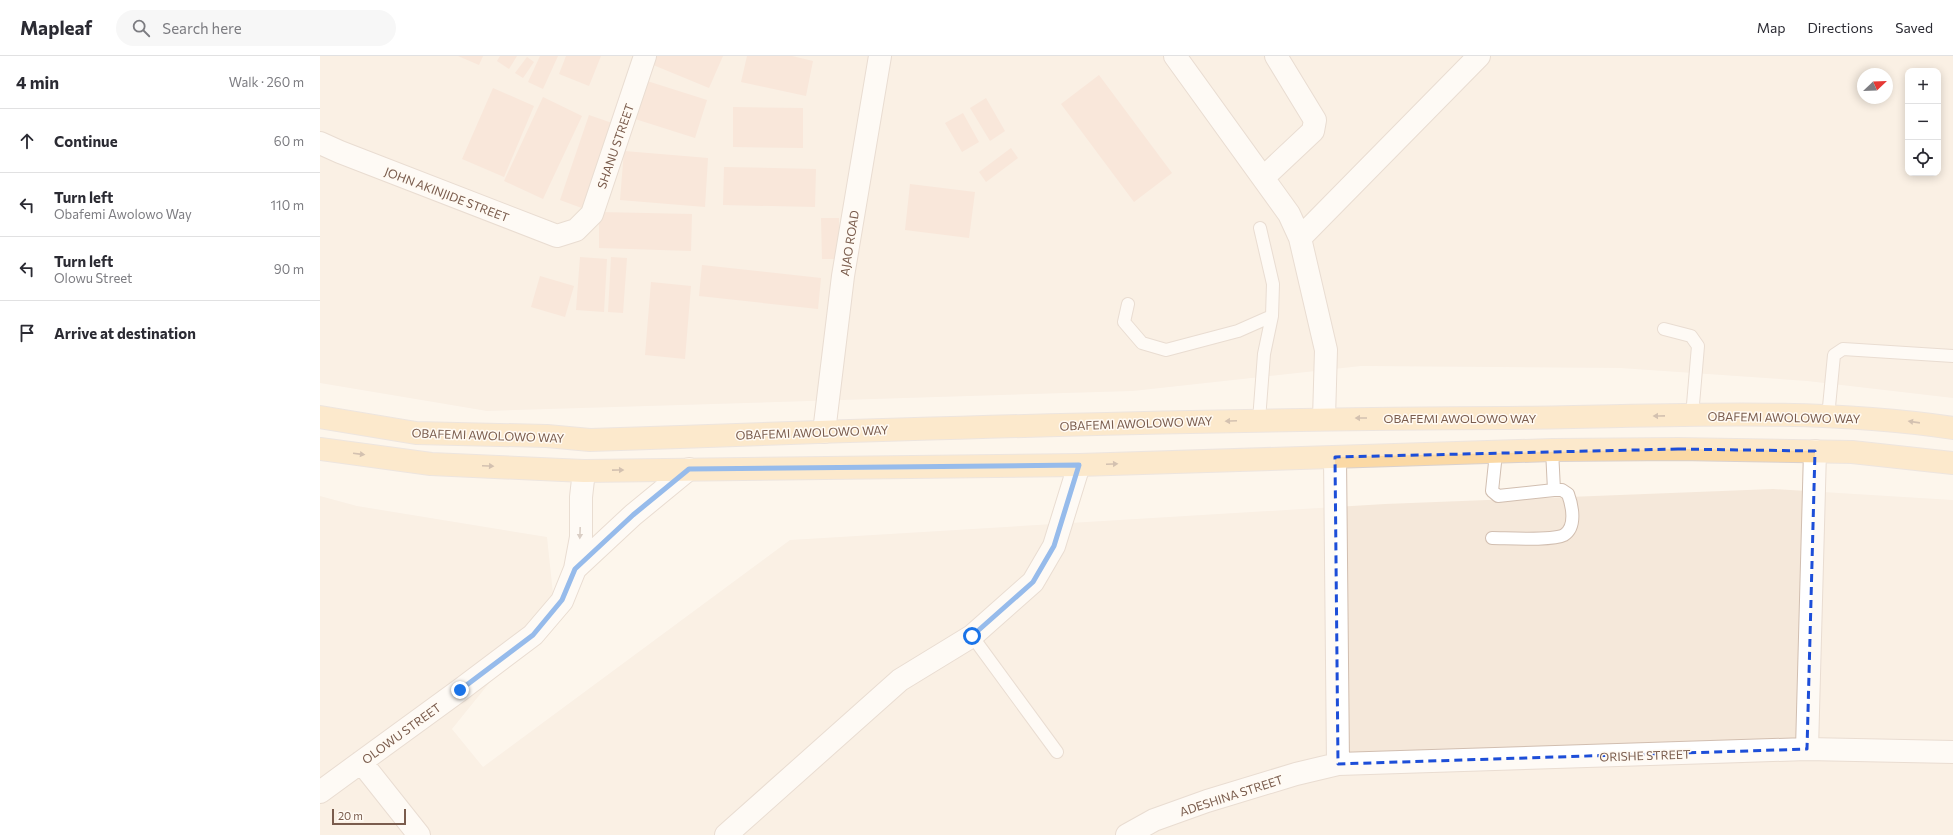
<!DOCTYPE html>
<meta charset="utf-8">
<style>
:root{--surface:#fff;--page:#f7f7f7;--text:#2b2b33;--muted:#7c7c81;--line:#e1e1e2}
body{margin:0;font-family:Commissioner,sans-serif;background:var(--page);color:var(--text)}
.controls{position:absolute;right:12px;top:12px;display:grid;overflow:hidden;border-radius:8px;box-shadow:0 2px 10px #0003}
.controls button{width:36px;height:36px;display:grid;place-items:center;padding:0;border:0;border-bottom:1px solid var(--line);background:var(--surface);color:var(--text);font:20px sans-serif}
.compass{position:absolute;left:1537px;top:12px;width:36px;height:36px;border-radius:50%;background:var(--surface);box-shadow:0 2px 10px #0003;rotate:67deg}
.scale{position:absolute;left:12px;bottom:10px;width:74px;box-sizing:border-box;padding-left:4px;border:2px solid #7a5c4d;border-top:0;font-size:11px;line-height:14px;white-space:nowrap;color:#7a5c4d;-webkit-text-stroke:3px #fffaf3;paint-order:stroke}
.stop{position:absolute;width:12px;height:12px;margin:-9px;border:3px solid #1a73e8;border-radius:50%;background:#fff}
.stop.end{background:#1a73e8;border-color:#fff;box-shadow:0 1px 4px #0008}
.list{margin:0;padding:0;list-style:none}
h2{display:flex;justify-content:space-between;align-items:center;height:52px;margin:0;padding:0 16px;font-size:17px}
h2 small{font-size:13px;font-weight:400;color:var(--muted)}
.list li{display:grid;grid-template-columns:26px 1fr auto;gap:12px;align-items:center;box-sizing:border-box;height:64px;padding:0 16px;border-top:1px solid var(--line)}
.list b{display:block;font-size:15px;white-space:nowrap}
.list p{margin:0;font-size:13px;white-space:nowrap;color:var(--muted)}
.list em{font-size:13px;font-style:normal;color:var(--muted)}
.icon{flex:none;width:22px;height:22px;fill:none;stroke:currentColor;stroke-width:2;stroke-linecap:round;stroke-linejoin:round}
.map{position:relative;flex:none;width:1633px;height:779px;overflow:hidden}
header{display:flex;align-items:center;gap:24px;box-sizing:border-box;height:56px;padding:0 20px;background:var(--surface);border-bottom:1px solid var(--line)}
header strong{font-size:19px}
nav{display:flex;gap:22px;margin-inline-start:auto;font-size:14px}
.search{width:280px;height:36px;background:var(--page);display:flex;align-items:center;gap:10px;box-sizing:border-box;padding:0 14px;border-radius:22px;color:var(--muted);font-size:15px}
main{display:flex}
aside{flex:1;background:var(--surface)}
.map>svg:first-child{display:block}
.residential{fill:#f5e8da;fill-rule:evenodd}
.building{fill:#f3d5c3}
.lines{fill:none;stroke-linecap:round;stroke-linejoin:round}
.service-casing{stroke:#d1beb0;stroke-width:14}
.minor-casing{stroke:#d1beb0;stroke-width:24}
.primary-casing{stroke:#dad1cd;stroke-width:24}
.service{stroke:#fff;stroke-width:12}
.minor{stroke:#fff;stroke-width:22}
.primary{stroke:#fbd9a5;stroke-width:22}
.oneway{fill:#a18267}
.oneway2{fill:#af9d94}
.route{stroke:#1a73e8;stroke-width:5}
.marked{fill:none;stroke:#1d4ed8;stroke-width:3;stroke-dasharray:8 5;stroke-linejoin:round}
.labels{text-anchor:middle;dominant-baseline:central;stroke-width:3;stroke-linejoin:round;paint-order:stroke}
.street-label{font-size:12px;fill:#7a5c4d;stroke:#fffaf3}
</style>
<header>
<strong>Mapleaf</strong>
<div class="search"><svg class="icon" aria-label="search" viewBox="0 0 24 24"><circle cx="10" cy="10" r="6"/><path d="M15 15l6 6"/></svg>Search here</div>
<nav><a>Map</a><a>Directions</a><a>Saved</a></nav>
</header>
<main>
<aside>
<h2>4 min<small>Walk · 260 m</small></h2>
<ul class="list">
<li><svg class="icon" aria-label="ahead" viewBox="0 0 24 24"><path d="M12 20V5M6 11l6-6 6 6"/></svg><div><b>Continue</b></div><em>60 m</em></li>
<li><svg class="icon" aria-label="left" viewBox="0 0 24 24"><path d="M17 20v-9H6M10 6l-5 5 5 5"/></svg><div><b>Turn left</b><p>Obafemi Awolowo Way</p></div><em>110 m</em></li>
<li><svg class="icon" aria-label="left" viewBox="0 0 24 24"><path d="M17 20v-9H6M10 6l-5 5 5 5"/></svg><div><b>Turn left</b><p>Olowu Street</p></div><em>90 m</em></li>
<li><svg class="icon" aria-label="arrive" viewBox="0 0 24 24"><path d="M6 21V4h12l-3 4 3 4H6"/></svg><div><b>Arrive at destination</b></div></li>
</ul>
</aside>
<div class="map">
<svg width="1633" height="779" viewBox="0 0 1633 779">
<rect width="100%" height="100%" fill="#fdf6ec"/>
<path class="residential" d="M0,0H1633V342L1487,325L1300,312L1041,310L813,335L167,355L0,327ZM1588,15H1618V117H1588ZM1543,18H1567V42H1543Z
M1453,433L1633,444V779H0V440L37,450L227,481L234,547L132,673L163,711L470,484L1065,448Z"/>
<path class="building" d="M138,0H163L159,9Z
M180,0H197L189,13L177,5Z
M220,0H238L223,33L208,26Z
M246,0H281L269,30L239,18Z
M328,0H403L389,32L326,6Z
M427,0H472L493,5L486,40L421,26Z
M207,1L214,6L203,22L195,17Z
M779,19L852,117L814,146L741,48Z
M324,24L387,44L375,82L312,62Z
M173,32L214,50L184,121L142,103Z
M223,41L262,60L223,143L184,125Z
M666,42L685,75L670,85L650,52Z
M413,51L483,52V92L413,91Z
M643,57L659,86L642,96L625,67Z
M269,59L295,68L267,154L240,144Z
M691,92L698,102L666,126L659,116Z
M304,95L388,102L385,151L300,144Z
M404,111L496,113L495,151L403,149Z
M590,128L655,136L649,182L585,174Z
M279,156L372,158L371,195L279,192Z
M501,162H519V203H502Z
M260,201L287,203L284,256L256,254Z
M291,201L307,202L303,257L288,256Z
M382,209L501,222L498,253L379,240Z
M220,220L254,230L245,261L211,251Z
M331,226L371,230L365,303L325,299Z"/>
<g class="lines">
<defs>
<path id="service" d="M808,248L804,266L822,287L846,294L918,275L952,260
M1344,273L1371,280L1378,290L1372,360
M1508,361L1514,299L1523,293L1633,300
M939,364L944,298L952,260L953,228L940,172
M1176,397L1172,435L1178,440L1234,434
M1172,482C1187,482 1232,485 1244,479C1257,471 1252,449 1248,438L1242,434H1234L1232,394
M652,580L737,696"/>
<path id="minor" d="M855,0L969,158L980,182L1006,294L1004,362
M0,87L20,96L237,180L256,174L272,158L325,0
M943,122L993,75L995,64L956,0
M980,182L1159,0
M504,376L523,220L560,0
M1015,401L1018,708
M255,513L313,459L369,413
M1487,693L1495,395
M41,706L99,779
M0,736L140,634L213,579L242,545L255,513L261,481V441L264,415
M406,779L580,624L652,580L713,526L734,490L759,409
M807,779L834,764L887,745L976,718L1018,708L1487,693L1633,696"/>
<path id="primary" d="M0,361L96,377L227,380L270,384C576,373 882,363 1188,362C1336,361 1486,350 1633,372
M0,393L111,408L264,415L759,409L1232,394L1358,393L1532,396L1633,407"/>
</defs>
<use href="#service" class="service-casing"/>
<use href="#minor" class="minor-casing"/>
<use href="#primary" class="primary-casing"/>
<use href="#service" class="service"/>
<use href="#minor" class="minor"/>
<use href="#primary" class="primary"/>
</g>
<defs><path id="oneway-solid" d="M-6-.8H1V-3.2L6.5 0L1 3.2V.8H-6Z"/></defs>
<g class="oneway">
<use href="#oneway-solid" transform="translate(1339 360) rotate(179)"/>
<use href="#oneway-solid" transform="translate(1041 362) rotate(180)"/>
<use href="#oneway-solid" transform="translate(911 365) rotate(178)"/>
<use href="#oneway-solid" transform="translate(1594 366) rotate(-172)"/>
<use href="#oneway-solid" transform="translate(39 398) rotate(7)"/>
<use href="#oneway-solid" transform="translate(792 408) rotate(-2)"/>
<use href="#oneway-solid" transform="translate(168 410) rotate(3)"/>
<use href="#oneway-solid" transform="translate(298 414) rotate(-1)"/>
</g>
<use class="oneway2" href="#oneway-solid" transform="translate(260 477) rotate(92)"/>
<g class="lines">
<path class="route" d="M140,634L213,579L242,544L255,513L313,459L369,413L759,409L734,490L713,526L652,580"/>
</g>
<path d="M0 0H1633V779H0ZM1358,393L1495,395L1487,693L1018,708L1015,401Z" fill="#fdf6ec" fill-opacity=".55" fill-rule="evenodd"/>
<path class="marked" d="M1358,393L1495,395L1487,693L1018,708L1015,401Z"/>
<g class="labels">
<g class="street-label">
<text transform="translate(295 90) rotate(-71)">SHANU STREET</text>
<text transform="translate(127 138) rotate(21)">JOHN AKINJIDE STREET</text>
<text transform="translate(529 187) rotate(-81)">AJAO ROAD</text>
<text transform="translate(1464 361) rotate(1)">OBAFEMI AWOLOWO WAY</text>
<text x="1140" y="362">OBAFEMI AWOLOWO WAY</text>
<text transform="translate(816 367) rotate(-2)">OBAFEMI AWOLOWO WAY</text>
<text transform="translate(492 376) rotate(-2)">OBAFEMI AWOLOWO WAY</text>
<text transform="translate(168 379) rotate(2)">OBAFEMI AWOLOWO WAY</text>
<text transform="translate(81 677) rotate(-36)">OLOWU STREET</text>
<text transform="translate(1325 699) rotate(-2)">ORISHE STREET</text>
<text transform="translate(911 739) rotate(-18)">ADESHINA STREET</text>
</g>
</g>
</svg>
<div class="controls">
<button>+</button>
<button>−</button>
<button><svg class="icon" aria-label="locate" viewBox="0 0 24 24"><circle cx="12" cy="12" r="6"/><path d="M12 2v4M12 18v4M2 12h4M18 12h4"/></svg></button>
</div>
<svg class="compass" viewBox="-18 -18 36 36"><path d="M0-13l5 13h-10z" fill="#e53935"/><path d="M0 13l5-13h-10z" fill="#7c7c81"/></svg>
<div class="scale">20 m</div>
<div class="stop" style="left:652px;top:580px"></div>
<div class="stop end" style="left:140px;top:634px"></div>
</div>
</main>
